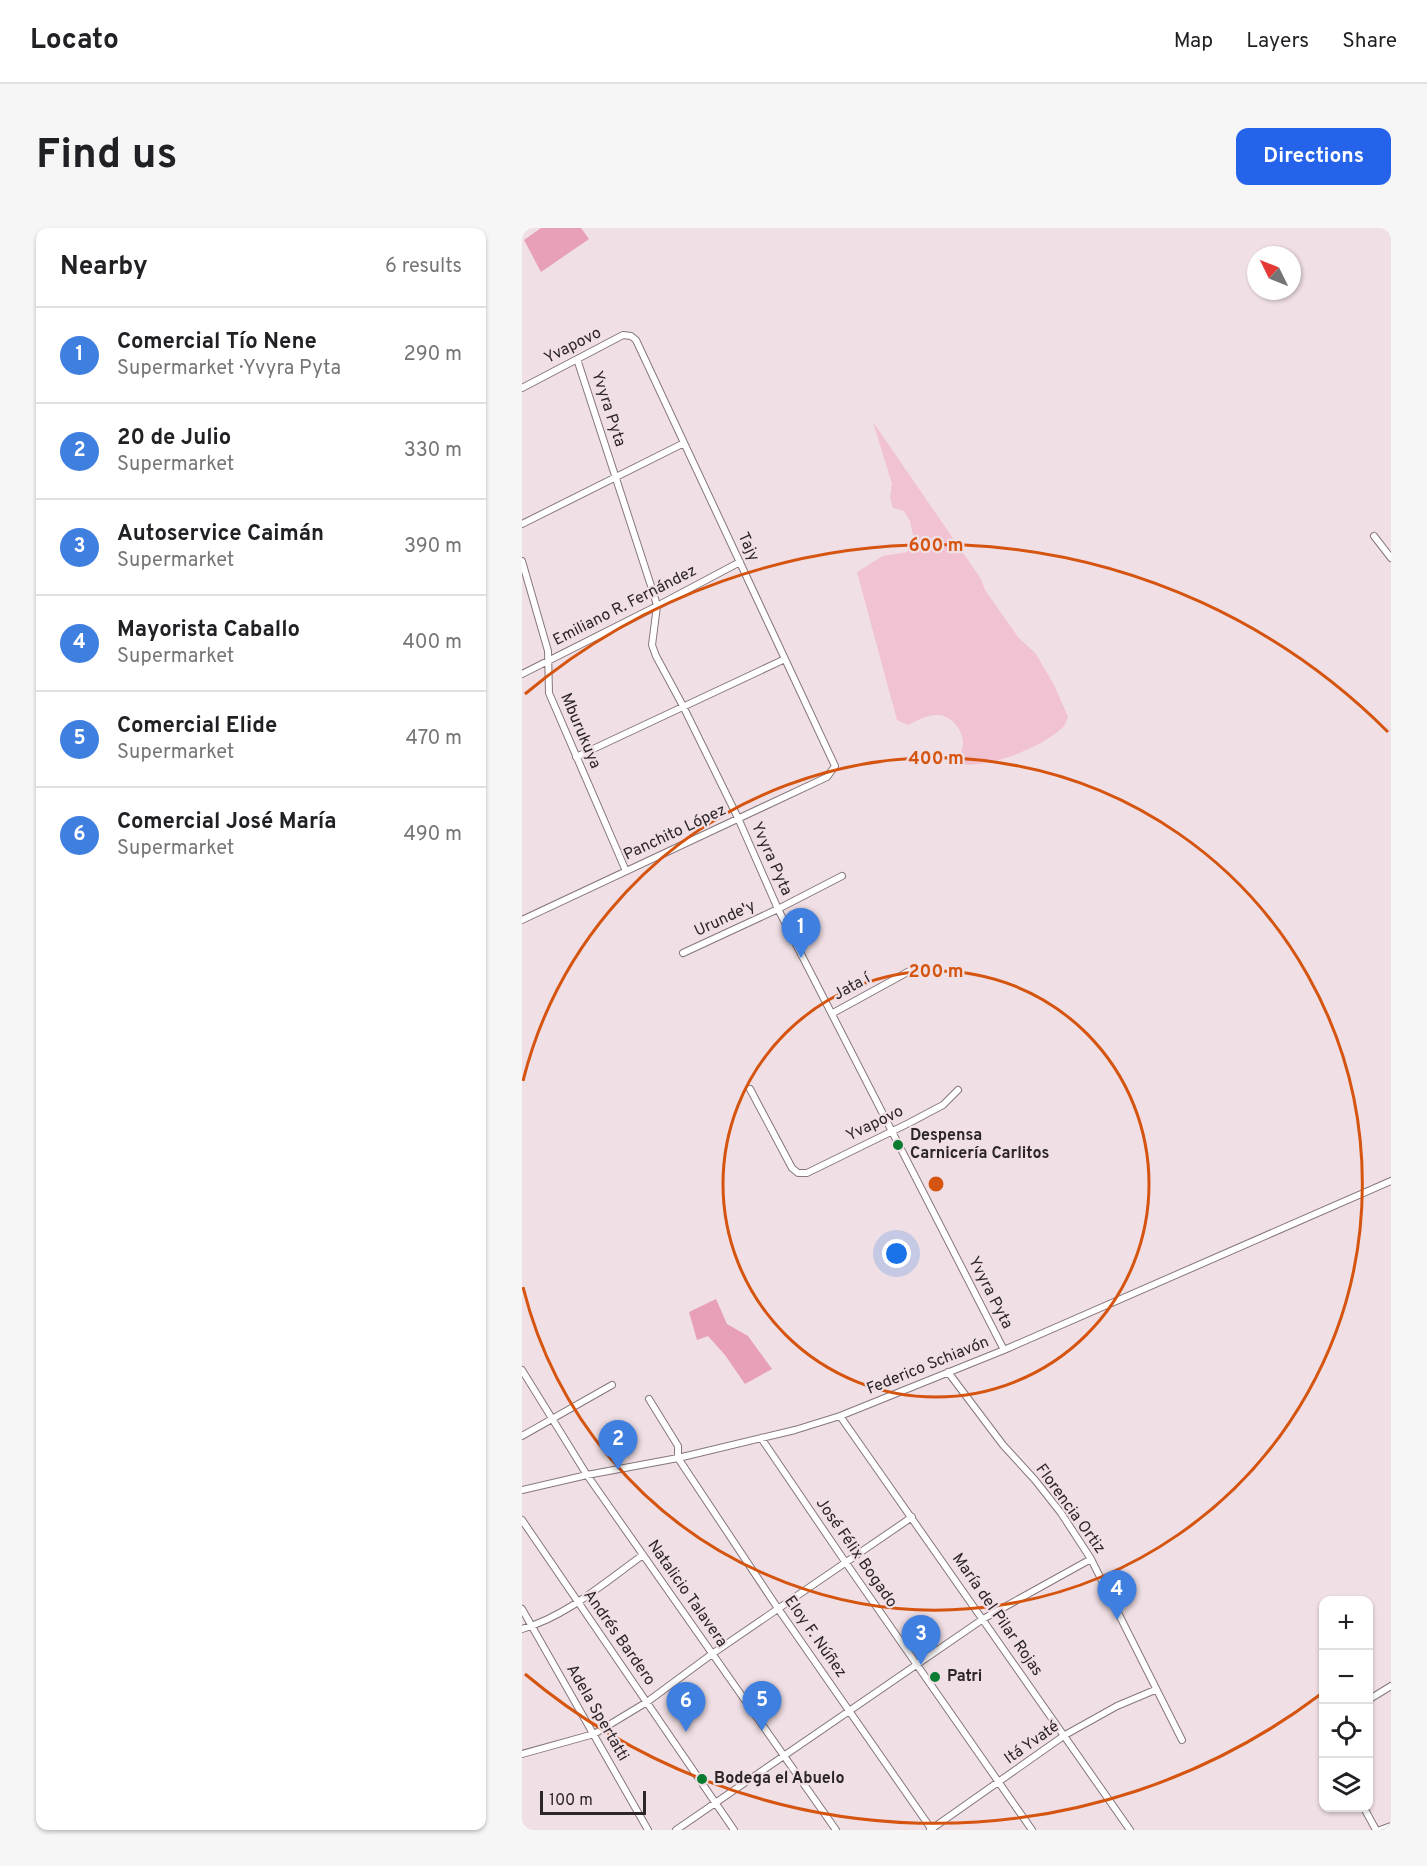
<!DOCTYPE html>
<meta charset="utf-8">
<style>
:root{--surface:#fff;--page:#f6f6f6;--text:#202124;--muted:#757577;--line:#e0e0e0;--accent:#2563eb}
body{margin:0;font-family:Overpass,sans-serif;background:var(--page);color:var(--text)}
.controls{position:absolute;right:18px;bottom:18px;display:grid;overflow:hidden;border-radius:12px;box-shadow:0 2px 4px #0004}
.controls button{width:54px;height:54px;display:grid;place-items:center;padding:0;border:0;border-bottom:2px solid var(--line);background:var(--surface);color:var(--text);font:30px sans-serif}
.compass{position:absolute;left:725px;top:18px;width:54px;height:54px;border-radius:50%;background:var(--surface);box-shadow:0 2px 4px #0004;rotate:313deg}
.scale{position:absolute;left:18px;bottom:15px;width:106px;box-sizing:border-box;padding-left:6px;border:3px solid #2c2628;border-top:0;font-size:16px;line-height:21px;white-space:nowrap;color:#2c2628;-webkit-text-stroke:4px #f0dfe4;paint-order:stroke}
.you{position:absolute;left:375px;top:1026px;width:21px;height:21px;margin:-15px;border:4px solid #fff;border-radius:50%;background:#1a73e8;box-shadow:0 0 0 9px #1a73e833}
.badge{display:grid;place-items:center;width:39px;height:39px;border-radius:50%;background:var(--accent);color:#fff;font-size:20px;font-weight:700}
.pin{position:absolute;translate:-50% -50px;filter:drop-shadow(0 2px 3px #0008)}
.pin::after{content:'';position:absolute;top:32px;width:21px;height:18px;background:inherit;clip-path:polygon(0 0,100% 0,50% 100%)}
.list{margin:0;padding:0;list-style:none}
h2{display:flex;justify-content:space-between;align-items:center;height:78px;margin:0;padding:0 24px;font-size:26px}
h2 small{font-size:20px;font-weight:400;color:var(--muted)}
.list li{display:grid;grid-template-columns:39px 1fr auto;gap:18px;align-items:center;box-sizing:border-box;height:96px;padding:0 24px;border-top:2px solid var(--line)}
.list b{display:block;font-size:22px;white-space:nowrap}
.list p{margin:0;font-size:20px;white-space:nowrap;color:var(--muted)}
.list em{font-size:20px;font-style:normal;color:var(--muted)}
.icon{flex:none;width:33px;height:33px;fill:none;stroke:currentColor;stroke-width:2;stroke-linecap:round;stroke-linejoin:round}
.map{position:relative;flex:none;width:869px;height:1602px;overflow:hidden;border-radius:12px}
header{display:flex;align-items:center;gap:36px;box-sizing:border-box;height:84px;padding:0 30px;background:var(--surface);border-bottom:2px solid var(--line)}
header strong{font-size:28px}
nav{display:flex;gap:33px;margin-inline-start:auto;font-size:21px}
.intro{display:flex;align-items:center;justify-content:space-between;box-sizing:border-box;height:144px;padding:0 36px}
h1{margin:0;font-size:42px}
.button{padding:15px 27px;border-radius:12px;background:var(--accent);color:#fff;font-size:21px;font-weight:700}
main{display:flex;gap:36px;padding:0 36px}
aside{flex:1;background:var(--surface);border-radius:12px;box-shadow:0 2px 4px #0004}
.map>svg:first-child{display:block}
.green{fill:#f1c2d1}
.water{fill:#e7a0b7}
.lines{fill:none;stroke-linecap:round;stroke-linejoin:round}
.minor-casing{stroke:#86777c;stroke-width:8}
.minor{stroke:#fff;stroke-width:6}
.ring{fill:none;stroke:#d5540f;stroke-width:3}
.poi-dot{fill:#0a7c32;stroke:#f0dfe4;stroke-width:2}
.labels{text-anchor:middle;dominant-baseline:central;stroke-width:4.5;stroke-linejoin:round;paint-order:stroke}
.street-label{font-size:16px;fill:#2c2628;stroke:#f0dfe4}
.poi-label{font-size:16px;font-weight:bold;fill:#2c2628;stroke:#f0dfe4;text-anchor:start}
.centre{fill:#d5540f;stroke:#f0dfe4;stroke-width:3}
.ring-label{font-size:18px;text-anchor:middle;font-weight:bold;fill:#d5540f;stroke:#f0dfe4;stroke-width:4.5;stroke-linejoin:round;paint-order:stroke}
</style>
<header>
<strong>Locato</strong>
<nav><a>Map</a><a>Layers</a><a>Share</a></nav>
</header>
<div class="intro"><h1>Find us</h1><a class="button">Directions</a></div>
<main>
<aside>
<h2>Nearby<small>6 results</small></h2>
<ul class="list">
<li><span class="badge" style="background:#3f7fe0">1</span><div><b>Comercial Tío Nene</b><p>Supermarket · Yvyra Pyta</p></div><em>290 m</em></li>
<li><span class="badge" style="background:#3f7fe0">2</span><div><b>20 de Julio</b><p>Supermarket</p></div><em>330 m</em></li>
<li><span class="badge" style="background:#3f7fe0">3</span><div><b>Autoservice Caimán</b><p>Supermarket</p></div><em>390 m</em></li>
<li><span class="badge" style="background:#3f7fe0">4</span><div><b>Mayorista Caballo</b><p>Supermarket</p></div><em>400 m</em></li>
<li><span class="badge" style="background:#3f7fe0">5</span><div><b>Comercial Elide</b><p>Supermarket</p></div><em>470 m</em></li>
<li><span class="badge" style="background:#3f7fe0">6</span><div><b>Comercial José María</b><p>Supermarket</p></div><em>490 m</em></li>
</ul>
</aside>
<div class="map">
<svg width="869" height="1602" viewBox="0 0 869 1602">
<rect width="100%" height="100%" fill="#f0dfe4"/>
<path class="green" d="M351,194L459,351L463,362L496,409L514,426L532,457L546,489C544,493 543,498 539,501C518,520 461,543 433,535C437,529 442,520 441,513C440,501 429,488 417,487C406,486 396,492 386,497L375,492L335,344L361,328L385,324L393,316L388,293L382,283L371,280L368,269L370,256Z"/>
<path class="water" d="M19,0H59L67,11L19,44L2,12Z
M194,1071L205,1096L226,1108L250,1141L223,1156L203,1127L186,1108L175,1112L167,1084Z"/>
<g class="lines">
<defs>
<path id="minor" d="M55,131L132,367L135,378L130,417L134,428L161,478L216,590L256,681L482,1122
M0,160L101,107L109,108L114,112L313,538L305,549L0,692
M0,296L162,215
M852,308L869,330
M0,333L26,423L27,465L104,643
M0,446L135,378L218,334
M54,529L263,431
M161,725L256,681L320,648
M311,785L393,740
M228,861L270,940L276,945H285L387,895L421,877L436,862
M0,1142L65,1247L314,1602
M426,1144L481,1217L513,1252L539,1285L569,1331L660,1512
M127,1171L156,1218V1230L257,1382L410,1602
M318,1188L608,1602
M0,1208L90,1157
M239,1210L324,1335L510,1602
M0,1262L65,1247L156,1230L273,1202L318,1188L482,1122L869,953
M0,1292L212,1602
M0,1381L126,1602
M0,1401C45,1388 83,1354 121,1327
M846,1472L869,1458
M0,1526L72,1506L125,1474L190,1426L390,1289
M842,1580L854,1602
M154,1602L461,1391L569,1331
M408,1602L543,1507L595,1478L633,1462
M858,1602L869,1598"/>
</defs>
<use href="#minor" class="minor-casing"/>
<use href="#minor" class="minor"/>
</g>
<g class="ring">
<circle cx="414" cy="956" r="213"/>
<path d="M1 853A426 426 0 1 1 1 1059"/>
<path d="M799 1466A639 639 0 0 1 3 1446M3 466A639 639 0 0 1 866 504"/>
</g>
<g class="poi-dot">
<circle cx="376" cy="917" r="6"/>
<circle cx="413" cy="1449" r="6"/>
<circle cx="180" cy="1551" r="6"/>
</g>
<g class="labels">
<g class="street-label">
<text transform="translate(51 118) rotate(-27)">Yvapovo</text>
<text transform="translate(86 181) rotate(72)">Yvyra Pyta</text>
<text transform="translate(226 319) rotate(65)">Tajy</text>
<text transform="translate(103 378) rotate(-27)">Emiliano R. Fernández</text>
<text transform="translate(58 503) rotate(67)">Mburukuya</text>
<text transform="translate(153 605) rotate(-25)">Panchito López</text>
<text transform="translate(249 631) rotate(66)">Yvyra Pyta</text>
<text transform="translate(203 691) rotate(-25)">Urunde'y</text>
<text transform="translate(330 759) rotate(-29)">Jata í</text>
<text transform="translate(353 896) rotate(-26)">Yvapovo</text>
<text transform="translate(468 1065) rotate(63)">Yvyra Pyta</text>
<text transform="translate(406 1138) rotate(-22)">Federico Schiavón</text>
<text transform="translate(548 1281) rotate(54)">Florencia Ortiz</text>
<text transform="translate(334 1325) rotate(55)">José Félix Bogado</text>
<text transform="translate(165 1366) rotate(55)">Natalicio Talavera</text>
<text transform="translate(475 1387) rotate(55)">María del Pilar Rojas</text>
<text transform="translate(293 1409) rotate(55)">Eloy F. Núñez</text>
<text transform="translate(97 1410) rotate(55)">Andrés Bardero</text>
<text transform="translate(75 1485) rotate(60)">Adela Spertatti</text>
<text transform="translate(510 1515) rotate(-35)">Itá Yvaté</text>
</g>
<g class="poi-label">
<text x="388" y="908">Despensa<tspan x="388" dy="18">Carnicería Carlitos</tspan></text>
<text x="425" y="1449">Patri</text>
<text x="192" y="1551">Bodega el Abuelo</text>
</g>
</g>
<circle cx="414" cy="956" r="9" class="centre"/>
<g class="ring-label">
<text x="414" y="323">600 m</text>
<text x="414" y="536">400 m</text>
<text x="414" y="749">200 m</text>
</g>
</svg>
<div class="controls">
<button>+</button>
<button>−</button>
<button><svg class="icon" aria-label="locate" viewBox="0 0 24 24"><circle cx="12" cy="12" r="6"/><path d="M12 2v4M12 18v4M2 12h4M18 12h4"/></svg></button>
<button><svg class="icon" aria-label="layers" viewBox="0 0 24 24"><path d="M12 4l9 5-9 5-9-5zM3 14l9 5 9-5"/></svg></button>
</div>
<svg class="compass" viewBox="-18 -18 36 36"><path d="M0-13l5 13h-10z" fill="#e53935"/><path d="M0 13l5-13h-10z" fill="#757577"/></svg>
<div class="scale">100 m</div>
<div class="you"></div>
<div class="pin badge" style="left:279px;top:730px;background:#3f7fe0">1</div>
<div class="pin badge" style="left:96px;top:1242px;background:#3f7fe0">2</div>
<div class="pin badge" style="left:399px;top:1437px;background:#3f7fe0">3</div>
<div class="pin badge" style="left:595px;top:1392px;background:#3f7fe0">4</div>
<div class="pin badge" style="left:240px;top:1503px;background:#3f7fe0">5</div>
<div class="pin badge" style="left:164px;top:1504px;background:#3f7fe0">6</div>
</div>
</main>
